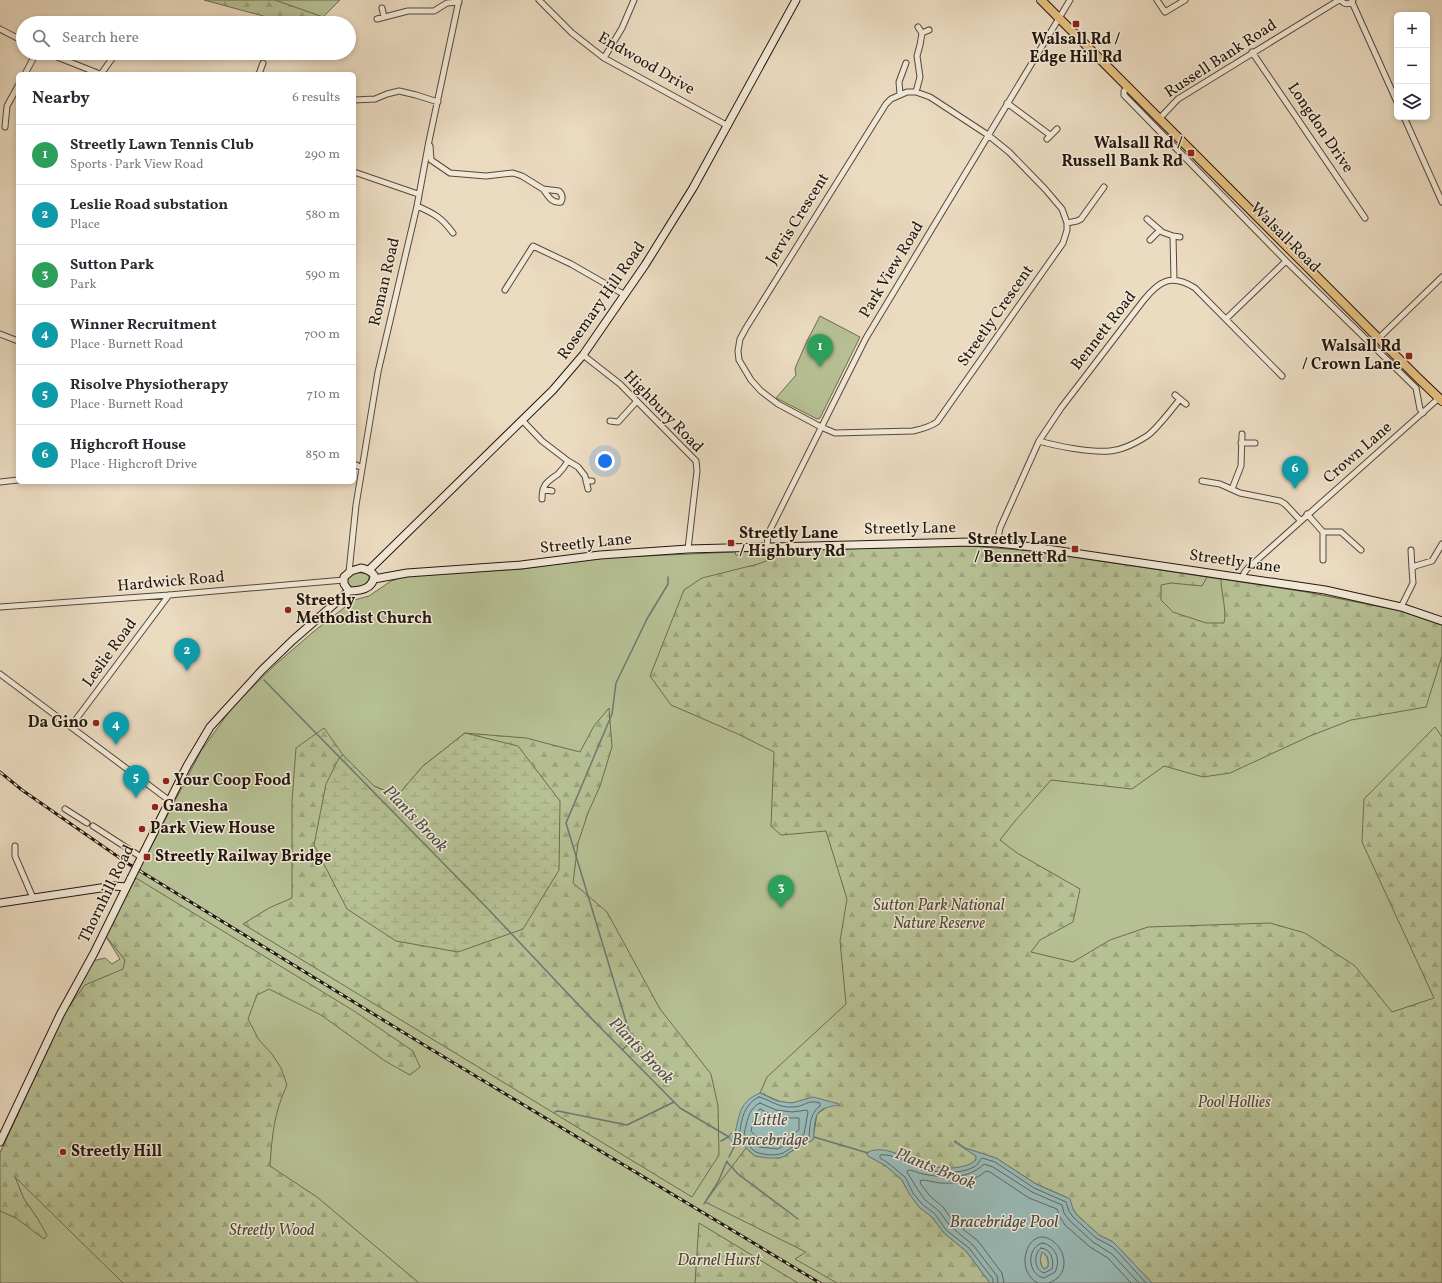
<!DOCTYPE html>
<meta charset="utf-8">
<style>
:root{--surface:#fff;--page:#f2f2f3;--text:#2b2b33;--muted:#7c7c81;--line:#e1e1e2;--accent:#8f2418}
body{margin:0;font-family:Vollkorn,serif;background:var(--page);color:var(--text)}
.controls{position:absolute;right:12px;top:12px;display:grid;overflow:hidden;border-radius:6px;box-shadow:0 2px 6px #0003}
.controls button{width:36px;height:36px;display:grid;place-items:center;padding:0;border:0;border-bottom:1px solid var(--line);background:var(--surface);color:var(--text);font:20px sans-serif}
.you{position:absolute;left:605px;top:461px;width:14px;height:14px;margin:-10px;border:3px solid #fff;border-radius:50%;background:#1a73e8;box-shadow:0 0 0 6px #1a73e833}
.badge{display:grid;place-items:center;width:26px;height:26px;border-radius:50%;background:var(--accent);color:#fff;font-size:13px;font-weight:700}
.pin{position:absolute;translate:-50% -33px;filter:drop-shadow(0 1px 2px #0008)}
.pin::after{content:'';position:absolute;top:21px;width:14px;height:12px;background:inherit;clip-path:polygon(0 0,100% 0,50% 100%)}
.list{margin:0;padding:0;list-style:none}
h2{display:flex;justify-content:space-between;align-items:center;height:52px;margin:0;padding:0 16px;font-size:17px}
h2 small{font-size:13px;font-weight:400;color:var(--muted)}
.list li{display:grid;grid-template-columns:26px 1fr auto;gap:12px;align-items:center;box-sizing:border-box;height:60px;padding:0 16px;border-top:1px solid var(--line)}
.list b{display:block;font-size:15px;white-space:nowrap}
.list p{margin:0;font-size:13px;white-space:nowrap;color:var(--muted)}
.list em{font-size:13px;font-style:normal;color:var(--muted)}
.icon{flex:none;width:22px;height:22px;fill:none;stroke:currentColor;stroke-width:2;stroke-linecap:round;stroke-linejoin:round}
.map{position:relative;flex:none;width:1442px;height:1283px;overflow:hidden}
.search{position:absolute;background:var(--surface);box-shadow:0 2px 6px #0003;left:16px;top:16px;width:340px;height:44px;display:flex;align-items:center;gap:10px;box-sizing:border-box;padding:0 14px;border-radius:22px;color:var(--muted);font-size:15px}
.panel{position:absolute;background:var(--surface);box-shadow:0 2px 6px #0003;left:16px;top:72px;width:340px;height:412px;border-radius:6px}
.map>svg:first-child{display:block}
.green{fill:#b6c094;stroke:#6c6c51}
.forest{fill:url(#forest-firs);stroke:#6c6c51}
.wetland{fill:url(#wetland-marsh);stroke:#6c6c51}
.water{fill:#99bab7;stroke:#697973;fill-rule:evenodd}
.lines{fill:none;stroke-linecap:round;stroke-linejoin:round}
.shore{stroke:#5e6862;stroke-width:1}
.stream{stroke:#697973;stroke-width:1.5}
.minor-casing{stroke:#54483b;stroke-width:7}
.secondary-casing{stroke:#22170e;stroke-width:9}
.primary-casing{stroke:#22170e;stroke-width:10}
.minor{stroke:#f2e8d7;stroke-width:5}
.secondary{stroke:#f2e8d7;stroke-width:7}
.primary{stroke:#e6be80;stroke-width:8}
.rail-casing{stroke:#22170e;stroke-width:3}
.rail{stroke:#f2e8d7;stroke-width:1.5;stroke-dasharray:4.5;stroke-linecap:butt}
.secondary-bridge-casing{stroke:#22170e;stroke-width:9;stroke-linecap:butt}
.secondary-bridge{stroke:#f2e8d7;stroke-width:7}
.poi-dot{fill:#8f2418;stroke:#f2e8d7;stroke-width:1.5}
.labels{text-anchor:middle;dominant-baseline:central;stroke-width:3;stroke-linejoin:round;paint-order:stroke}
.poi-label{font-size:16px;font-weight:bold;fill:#22170e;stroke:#f2e8d7;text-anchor:start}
.street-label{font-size:16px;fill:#22170e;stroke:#f2e8d7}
.park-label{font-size:16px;font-style:italic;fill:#4e4a36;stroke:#f2e8d7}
.water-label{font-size:17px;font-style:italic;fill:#4c5049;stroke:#f2e8d7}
</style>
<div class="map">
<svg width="1442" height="1283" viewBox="0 0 1442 1283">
<defs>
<pattern id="forest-firs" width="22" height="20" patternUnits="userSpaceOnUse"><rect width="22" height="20" fill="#b6c094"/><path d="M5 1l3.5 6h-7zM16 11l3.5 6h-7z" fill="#9ca47e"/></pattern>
<pattern id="wetland-marsh" width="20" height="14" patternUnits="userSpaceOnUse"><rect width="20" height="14" fill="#b6c094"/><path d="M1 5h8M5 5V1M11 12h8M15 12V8" fill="none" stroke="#9ca47e"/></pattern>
</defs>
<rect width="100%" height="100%" fill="#ebdbc1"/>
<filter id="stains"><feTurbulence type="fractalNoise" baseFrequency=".005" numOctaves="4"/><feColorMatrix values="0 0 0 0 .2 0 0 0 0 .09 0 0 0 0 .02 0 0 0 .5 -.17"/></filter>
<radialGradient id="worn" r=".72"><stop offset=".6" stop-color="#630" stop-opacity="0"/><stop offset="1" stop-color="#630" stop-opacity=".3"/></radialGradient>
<path class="green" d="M209,0H340L323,17L293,22Z
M820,316L860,337L820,418L817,419L776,398L796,375L795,369L796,366L807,341Z
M970,546L1032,551L1306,592L1401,611L1442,625V1283H0V1153L65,1012L92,961L105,958L112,964L120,959L105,935L201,751L234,705L276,664L313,632L354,600L369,596L391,581L406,576L522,569L600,558L735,552L736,555H739L741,552L773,550Z
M356,572L367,574L369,577C368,586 362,586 354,588L348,584C346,577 351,575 356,572Z"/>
<path class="forest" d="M204,0H275L323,17L324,19L321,23H289Z
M970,546L1032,551L1207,577L1202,586L1171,583L1161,585V600L1173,612L1206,623H1224C1227,609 1221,594 1221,579L1306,592L1401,611L1442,625V656L1426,707L1351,720L1310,736L1230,773L1203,777L1164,766L1132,789L1051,780L1015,821L1000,840L1017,853L1080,889L1073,922L1040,940L1031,952L1073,962L1110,940L1148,927L1270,923L1305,933L1355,966L1392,1012L1434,998L1362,842L1364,799L1435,727L1442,737V1283H1152L1118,1247L1113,1242L1099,1235L1076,1214L1066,1197L1036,1184L996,1158L965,1148L955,1141L976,1156V1160C964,1172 937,1169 922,1164C911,1161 901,1154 890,1152C884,1150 874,1154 868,1156L886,1166L902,1180L905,1186L919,1207L932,1217L944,1233L966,1251L990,1283H837L795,1259L806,1252L705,1202L746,1148L755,1156L779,1158L785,1156L790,1152L810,1141L814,1133L817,1114L827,1107L808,1098C787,1109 779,1100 760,1093L767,1077L846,1004L840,941L847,899L826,831L781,835L771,826L774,752L738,734L671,705L650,676L684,590L702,578L758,564L795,550Z
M609,708L612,747L600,786L588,813L578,843L573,883L607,912L660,1009L711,1074L718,1106L719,1155L692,1197L243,924L269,908L292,898V801L296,748L324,728L343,755L374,786L397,796L423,766L465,733L526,738L580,752L594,726Z
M136,878L354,1011L413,1051L420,1067L410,1075L385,1061L321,1015L269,989L257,995L248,1019L259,1040L272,1054L281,1068L287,1085C274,1113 272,1135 270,1166L317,1197L419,1283H123L15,1177L24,1199L36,1216L47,1235L44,1239L16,1218L0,1211V1153L65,1012L85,985L123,969L125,960L105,935Z
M699,1223L798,1283H695Z
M1042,1251C1047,1256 1049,1260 1048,1267L1044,1269C1039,1263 1040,1258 1042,1251Z"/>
<path class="wetland" d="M465,733L518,746L560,801L559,870L523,929L458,952L396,941L347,909L314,845L326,784L339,758L343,755L374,786L397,796L423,766Z"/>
<path class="water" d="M760,1093L777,1101L792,1103L813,1097L839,1104V1105C819,1108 815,1111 814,1131C813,1135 815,1136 813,1140L790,1152L785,1156L779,1158H768L755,1156L743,1145H736L734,1147L733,1142L728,1137L731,1133H735C740,1114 739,1102 760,1093Z
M955,1141L965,1148L996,1158L1036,1184L1070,1199L1073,1209L1076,1214L1099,1235L1113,1242L1118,1247L1152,1283H990L966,1251L944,1233L932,1217L919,1207L910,1195L902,1180L886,1166L868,1156L866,1153C884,1143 906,1159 922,1164C932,1167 943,1168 953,1168C961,1167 970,1166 976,1160V1156L954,1142ZM1042,1252C1048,1255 1049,1260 1048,1267L1044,1269C1039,1264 1040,1258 1042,1252Z"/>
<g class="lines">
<path class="shore" d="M759,1097C771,1100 778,1108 793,1107C805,1107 806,1099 820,1103V1106C810,1113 810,1125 809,1137L783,1153C776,1156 763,1155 756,1152C747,1146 750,1142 736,1141V1138C741,1133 740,1127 742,1120C744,1110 750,1101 759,1097Z
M760,1103L776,1110L792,1112L807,1110L808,1112L804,1134L778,1149L759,1147L744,1134C747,1123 748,1108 760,1103Z
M760,1109L774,1116L791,1118H799V1130C781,1143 768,1151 751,1131L754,1118Z
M1043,1243C1056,1246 1061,1261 1055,1272L1044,1278C1027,1275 1026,1246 1043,1243Z
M1041,1248C1052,1249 1054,1261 1052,1269L1044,1273C1034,1270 1033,1254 1041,1248Z
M993,1283V1279L969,1248L946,1230L935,1214L922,1204L913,1193L905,1177L888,1163L880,1158V1155C893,1153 908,1164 921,1168C937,1173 959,1175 974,1167C978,1165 979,1161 982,1158L995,1162L1034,1188L1066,1202L1069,1211L1073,1217L1096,1238L1111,1246L1116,1250L1146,1283
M998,1283L997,1276L973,1245L950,1226L939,1211L925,1200L918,1190L907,1172L908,1170C913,1170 918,1173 923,1174C944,1178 968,1180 984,1164L993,1167L1032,1192L1062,1205L1064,1213L1070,1221L1093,1242L1112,1254L1139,1283
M1004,1283L1002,1273L978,1241L954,1222L943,1207L930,1196L920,1183L921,1180C927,1180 933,1182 940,1183C955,1184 974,1182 986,1171L990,1172L1029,1198L1057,1209L1060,1217L1065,1225L1090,1247L1108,1258L1131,1283
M1038,1283C1011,1270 1030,1220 1055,1243C1060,1247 1064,1255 1064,1262C1064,1273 1059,1279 1049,1283"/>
<path class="stream" d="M264,680L489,910L589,1016L680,1108L729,1137
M622,1050L632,1041L566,823L612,714L616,683L647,619L668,584V577
M555,1112L558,1111L627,1125L674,1102
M814,1137L868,1153
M721,1141L728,1137
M729,1157L734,1147
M727,1162L738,1174L798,1219
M704,1204L718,1182L727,1161"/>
<defs>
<path id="minor" d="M539,0L572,33L604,58L728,126
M1157,0L1165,12L1185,0
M1341,0C1344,5 1350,5 1353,0
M1352,2L1397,102
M382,8L384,17
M377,19L408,11H434L447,3L459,2
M918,27L922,33
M0,29L23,41
M1252,52L1365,218
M47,53L100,74
M604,58L622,28L634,0
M25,74L36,53
M101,74L116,53
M259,74L263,63
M1128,87L1124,91V95L1286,261L1416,388L1420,409L1423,413
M907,92H916L930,97L988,135L1009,152L1045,189L1062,209L1067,223V230L1063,243L937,422C930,427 922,429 913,431L835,433L821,427L778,404L761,391L751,380L739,360L738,351L740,339L746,328L886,104L891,99Z
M916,92L920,77L917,56L920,45L922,33L929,30
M900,94L899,82L906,63
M354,100L375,99L387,94L399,91L416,95L438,102
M1007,103L1050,135
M1404,117L1442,202
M1160,118L1178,99L1339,0
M5,127L7,106L18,86
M1047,139L1057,129
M430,146L431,160L450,173L486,176L513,173L522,176L543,189L559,191C563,195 563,198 561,202C552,204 548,196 543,189
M354,172L418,194
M417,206C435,214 441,217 453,233
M1147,219L1162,232L1173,236L1174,280
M1067,223L1077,221L1081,219L1104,187
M1173,236L1180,237
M1150,240L1160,230
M505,290L533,246L571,264L625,295
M1226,319L1286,261
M0,334L18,341
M1379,338L1442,277
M583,355L620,384L696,461L697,471L688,549
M1175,395L1186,404
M522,420L542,441L568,461L578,467L585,476L588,489
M610,421L618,422L637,401
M1039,441C1056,446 1092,453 1110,451C1123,450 1136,443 1147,436C1156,430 1172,409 1180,399
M1241,443H1255
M354,464L362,468
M586,481H592
M1202,481L1220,484L1240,493L1280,501L1285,504L1301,521
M0,482L18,480
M543,489L552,491
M1232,489L1241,466L1242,434
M542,499C542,484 547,482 558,474C562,470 565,466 568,461
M1307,514L1323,532V560
M1323,532H1341L1361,550
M997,543L1000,528L1039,441L1061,408L1143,301C1159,281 1171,273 1195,288L1282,376
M767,547L768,534L866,338L1070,0
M1411,550L1412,569
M349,572L356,505L378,372L417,206L429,141L459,0
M1243,577L1244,573L1247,569L1439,398
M0,607L169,595L344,580
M1401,607L1413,583L1412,569L1415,566L1432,561L1442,544
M0,674L170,801
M71,726L169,595
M65,809L87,823
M93,826L141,857
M15,846V856L33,898"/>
<path id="secondary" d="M361,568C366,569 370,570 374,575C374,589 360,591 349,591L344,584V577L351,571Z
M369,570L553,390L583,355L645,265L693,188L796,0
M374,579L407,573L521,565L600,555L688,549L970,542L997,543L1033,547L1325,590L1401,607L1442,621
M137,866L187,766L210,727L262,670L293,640L349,591
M0,903L114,886L126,887
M0,1142L60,1015L94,953L131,878"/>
<path id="primary" d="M1041,0L1417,377L1442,401"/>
</defs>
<use href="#minor" class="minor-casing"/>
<use href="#secondary" class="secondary-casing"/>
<use href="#primary" class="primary-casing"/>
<use href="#minor" class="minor"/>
<use href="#secondary" class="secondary"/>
<use href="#primary" class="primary"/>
<defs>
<path id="rail" d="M0,772L22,790L127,863L429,1048L820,1283"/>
</defs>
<use href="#rail" class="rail-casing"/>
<use href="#rail" class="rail"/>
<defs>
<path id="secondary-bridge" d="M131,878L137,866"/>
</defs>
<use href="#secondary-bridge" class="secondary-bridge-casing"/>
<use href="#secondary-bridge" class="secondary-bridge"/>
</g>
<g class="poi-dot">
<rect x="1072" y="20" width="8" height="8" rx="2"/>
<rect x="1187" y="149" width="8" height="8" rx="2"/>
<rect x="1405" y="352" width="8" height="8" rx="2"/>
<rect x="727" y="539" width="8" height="8" rx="2"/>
<rect x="1071" y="545" width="8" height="8" rx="2"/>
<circle cx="288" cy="610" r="4"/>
<circle cx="96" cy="723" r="4"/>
<circle cx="166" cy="781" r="4"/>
<circle cx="155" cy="807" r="4"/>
<circle cx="142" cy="829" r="4"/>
<rect x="143" y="853" width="8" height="8" rx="2"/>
<circle cx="63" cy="1152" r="4"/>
</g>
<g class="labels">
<g class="poi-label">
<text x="1076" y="40" text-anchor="middle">Walsall Rd /<tspan x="1076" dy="18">Edge Hill Rd</tspan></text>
<text x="1183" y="144" text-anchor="end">Walsall Rd /<tspan x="1183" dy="18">Russell Bank Rd</tspan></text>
<text x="1401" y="347" text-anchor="end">Walsall Rd<tspan x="1401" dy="18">/ Crown Lane</tspan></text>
<text x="739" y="534">Streetly Lane<tspan x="739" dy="18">/ Highbury Rd</tspan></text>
<text x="1067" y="540" text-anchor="end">Streetly Lane<tspan x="1067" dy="18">/ Bennett Rd</tspan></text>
<text x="296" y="601">Streetly<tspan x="296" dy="18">Methodist Church</tspan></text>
<text x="88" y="723" text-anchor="end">Da Gino</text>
<text x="174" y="781">Your Coop Food</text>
<text x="163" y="807">Ganesha</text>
<text x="150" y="829">Park View House</text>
<text x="155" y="857">Streetly Railway Bridge</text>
<text x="71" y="1152">Streetly Hill</text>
</g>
<g class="street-label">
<text transform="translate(1221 59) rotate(-33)">Russell Bank Road</text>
<text transform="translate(646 64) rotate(30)">Endwood Drive</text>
<text transform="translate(1320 128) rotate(56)">Longdon Drive</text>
<text transform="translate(798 219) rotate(-58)">Jervis Crescent</text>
<text transform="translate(1285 238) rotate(45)">Walsall Road</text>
<text transform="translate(892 270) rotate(-59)">Park View Road</text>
<text transform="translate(385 282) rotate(-77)">Roman Road</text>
<text transform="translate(602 301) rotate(-55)">Rosemary Hill Road</text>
<text transform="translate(996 316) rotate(-55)">Streetly Crescent</text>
<text transform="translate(1104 331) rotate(-52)">Bennett Road</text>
<text transform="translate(663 412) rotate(46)">Highbury Road</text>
<text transform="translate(1358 453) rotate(-41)">Crown Lane</text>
<text transform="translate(910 529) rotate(-1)">Streetly Lane</text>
<text transform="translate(586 544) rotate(-6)">Streetly Lane</text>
<text transform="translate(1235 562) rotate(8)">Streetly Lane</text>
<text transform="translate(171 582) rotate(-5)">Hardwick Road</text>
<text transform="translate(110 653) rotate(-54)">Leslie Road</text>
<text transform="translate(107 894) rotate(-64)">Thornhill Road</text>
</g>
<g class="park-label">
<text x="939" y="906">Sutton Park National<tspan x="939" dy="18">Nature Reserve</tspan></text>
<text x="1234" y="1103">Pool Hollies</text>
<text x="272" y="1231">Streetly Wood</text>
<text x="719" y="1261">Darnel Hurst</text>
</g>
<g class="water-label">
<text transform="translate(415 819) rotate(46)">Plants Brook</text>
<text transform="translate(641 1051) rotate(46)">Plants Brook</text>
<text x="770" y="1120">Little<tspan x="770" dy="20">Bracebridge</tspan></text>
<text transform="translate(935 1169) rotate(22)">Plants Brook</text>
<text x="1004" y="1222">Bracebridge Pool</text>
</g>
</g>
<rect width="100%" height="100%" filter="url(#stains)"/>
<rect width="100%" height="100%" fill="url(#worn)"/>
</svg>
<div class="controls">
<button>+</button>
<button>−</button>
<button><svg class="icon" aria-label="layers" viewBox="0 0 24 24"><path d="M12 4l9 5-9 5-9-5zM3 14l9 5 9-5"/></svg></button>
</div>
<div class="you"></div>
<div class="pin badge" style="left:820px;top:367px;background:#2e9e5b">1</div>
<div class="pin badge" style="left:187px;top:671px;background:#0f9aa8">2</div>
<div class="pin badge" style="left:781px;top:908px;background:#2e9e5b">3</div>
<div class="pin badge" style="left:116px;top:745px;background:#0f9aa8">4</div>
<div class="pin badge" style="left:136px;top:798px;background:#0f9aa8">5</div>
<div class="pin badge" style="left:1295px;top:489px;background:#0f9aa8">6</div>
<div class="search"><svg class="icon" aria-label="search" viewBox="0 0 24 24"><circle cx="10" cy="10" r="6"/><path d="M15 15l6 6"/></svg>Search here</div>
<section class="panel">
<h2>Nearby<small>6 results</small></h2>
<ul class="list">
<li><span class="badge" style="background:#2e9e5b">1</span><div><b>Streetly Lawn Tennis Club</b><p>Sports · Park View Road</p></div><em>290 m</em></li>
<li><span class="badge" style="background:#0f9aa8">2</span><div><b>Leslie Road substation</b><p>Place</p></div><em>580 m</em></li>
<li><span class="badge" style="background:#2e9e5b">3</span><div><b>Sutton Park</b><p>Park</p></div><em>590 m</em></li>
<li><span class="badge" style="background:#0f9aa8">4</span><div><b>Winner Recruitment</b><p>Place · Burnett Road</p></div><em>700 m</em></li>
<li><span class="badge" style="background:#0f9aa8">5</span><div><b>Risolve Physiotherapy</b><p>Place · Burnett Road</p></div><em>710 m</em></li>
<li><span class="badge" style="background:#0f9aa8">6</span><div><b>Highcroft House</b><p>Place · Highcroft Drive</p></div><em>850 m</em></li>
</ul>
</section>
</div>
